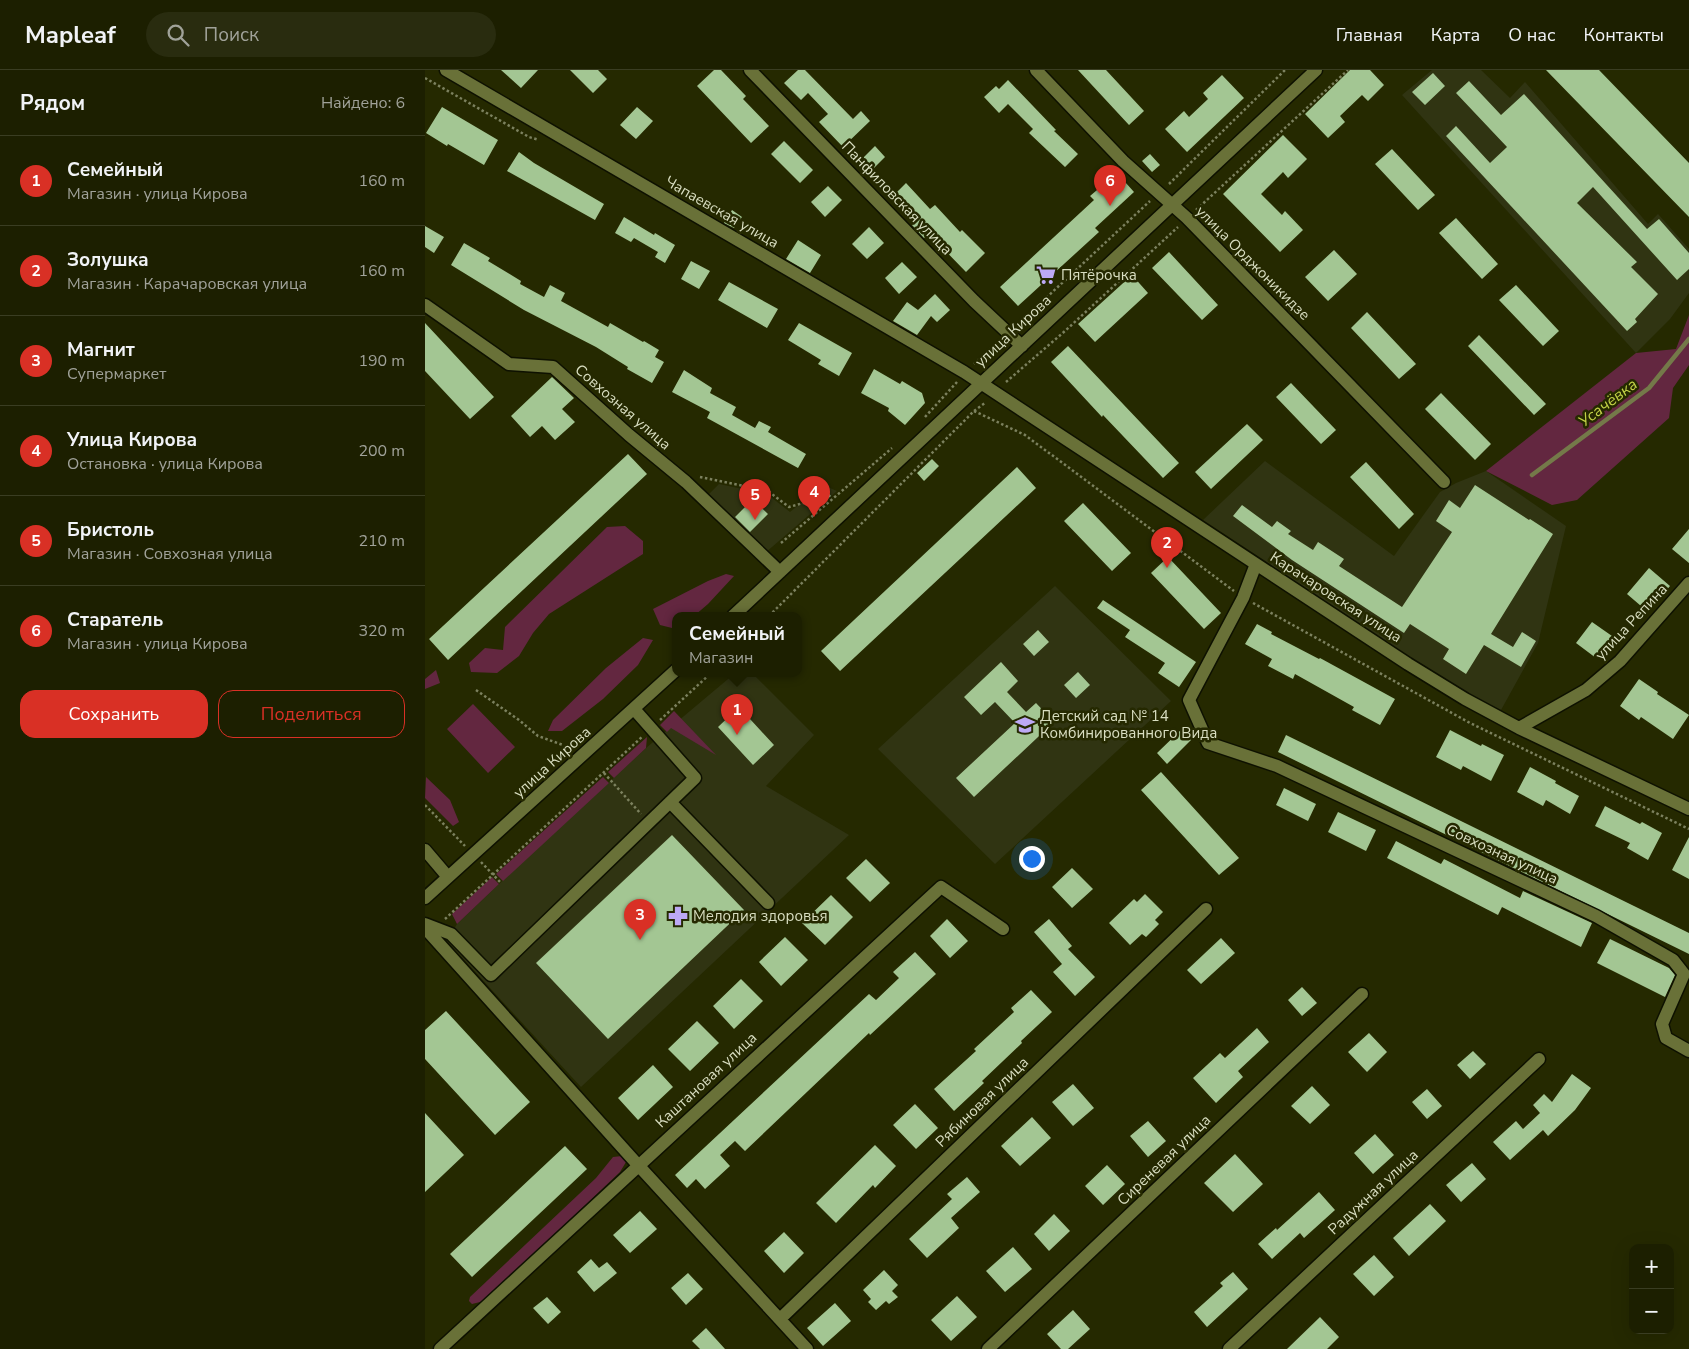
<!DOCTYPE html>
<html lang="ru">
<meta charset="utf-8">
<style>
:root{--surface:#1c1f00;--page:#292c0f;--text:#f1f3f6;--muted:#a0a299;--line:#3a3d22;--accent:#d93025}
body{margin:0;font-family:"Nunito Sans",sans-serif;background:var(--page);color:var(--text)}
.controls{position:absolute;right:15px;bottom:15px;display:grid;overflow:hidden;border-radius:10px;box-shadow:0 5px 20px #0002}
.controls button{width:45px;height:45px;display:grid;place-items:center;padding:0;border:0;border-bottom:1px solid var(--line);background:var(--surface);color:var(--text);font:25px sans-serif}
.you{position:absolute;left:606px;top:788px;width:18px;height:18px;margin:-12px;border:4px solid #fff;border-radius:50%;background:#1a73e8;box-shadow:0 0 0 8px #1a73e833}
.badge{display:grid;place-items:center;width:32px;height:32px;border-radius:50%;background:var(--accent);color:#fff;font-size:16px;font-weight:700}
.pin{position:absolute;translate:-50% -41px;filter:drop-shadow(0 1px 2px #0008)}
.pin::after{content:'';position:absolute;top:26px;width:18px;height:15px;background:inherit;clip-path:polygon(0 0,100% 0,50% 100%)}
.popup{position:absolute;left:247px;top:542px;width:130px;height:65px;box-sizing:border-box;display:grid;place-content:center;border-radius:10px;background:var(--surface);filter:drop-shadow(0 1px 4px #0005);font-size:16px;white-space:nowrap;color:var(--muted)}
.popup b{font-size:19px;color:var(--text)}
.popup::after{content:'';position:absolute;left:50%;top:100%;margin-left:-10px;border:10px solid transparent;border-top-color:var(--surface)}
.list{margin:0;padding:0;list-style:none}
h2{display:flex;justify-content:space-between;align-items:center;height:65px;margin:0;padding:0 20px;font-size:21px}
h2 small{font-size:16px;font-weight:400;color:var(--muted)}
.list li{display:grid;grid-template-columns:32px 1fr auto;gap:15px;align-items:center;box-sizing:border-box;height:90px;padding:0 20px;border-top:1px solid var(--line)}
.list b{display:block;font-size:19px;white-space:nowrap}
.list p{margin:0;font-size:16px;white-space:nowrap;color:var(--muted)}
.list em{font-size:16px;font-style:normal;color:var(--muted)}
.actions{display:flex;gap:10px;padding:15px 20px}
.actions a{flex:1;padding:11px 0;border:1px solid var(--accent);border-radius:15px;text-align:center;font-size:18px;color:var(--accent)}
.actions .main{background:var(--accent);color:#fff}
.icon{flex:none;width:28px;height:28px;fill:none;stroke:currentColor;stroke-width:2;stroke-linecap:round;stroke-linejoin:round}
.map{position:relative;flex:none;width:1264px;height:1279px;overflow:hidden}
header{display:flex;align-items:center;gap:30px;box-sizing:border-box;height:70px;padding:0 25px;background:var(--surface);border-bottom:1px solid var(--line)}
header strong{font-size:24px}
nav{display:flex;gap:28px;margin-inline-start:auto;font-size:18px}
.search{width:350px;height:45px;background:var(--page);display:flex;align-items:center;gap:12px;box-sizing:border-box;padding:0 18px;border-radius:28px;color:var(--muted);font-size:19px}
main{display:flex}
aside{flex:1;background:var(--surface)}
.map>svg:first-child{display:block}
.built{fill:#303412}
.green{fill:#632740}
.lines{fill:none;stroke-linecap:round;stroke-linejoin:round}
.stream{stroke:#747949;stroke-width:4.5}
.building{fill:#a3c693}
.minor-casing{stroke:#0e1100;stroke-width:15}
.path{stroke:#7c815e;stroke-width:2.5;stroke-dasharray:2.5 2.5;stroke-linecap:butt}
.minor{stroke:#697138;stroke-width:12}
.labels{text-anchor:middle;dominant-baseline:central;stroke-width:5;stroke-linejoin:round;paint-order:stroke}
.street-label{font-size:15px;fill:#d9dec1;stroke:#252900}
.poi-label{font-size:15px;fill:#d9dec1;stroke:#252900;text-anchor:start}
.water-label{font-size:16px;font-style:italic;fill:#c2d247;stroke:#252900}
</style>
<header>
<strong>Mapleaf</strong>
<div class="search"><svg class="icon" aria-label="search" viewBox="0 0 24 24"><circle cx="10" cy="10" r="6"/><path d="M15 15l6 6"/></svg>Поиск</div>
<nav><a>Главная</a><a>Карта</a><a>О нас</a><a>Контакты</a></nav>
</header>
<main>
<aside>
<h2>Рядом<small>Найдено: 6</small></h2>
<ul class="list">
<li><span class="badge">1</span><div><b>Семейный</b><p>Магазин · улица Кирова</p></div><em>160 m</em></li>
<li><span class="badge">2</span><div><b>Золушка</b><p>Магазин · Карачаровская улица</p></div><em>160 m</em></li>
<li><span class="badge">3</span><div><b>Магнит</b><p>Супермаркет</p></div><em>190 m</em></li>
<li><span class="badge">4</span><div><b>Улица Кирова</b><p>Остановка · улица Кирова</p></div><em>200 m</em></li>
<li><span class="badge">5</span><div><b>Бристоль</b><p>Магазин · Совхозная улица</p></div><em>210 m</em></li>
<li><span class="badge">6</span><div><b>Старатель</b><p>Магазин · улица Кирова</p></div><em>320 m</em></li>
</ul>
<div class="actions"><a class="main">Сохранить</a><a>Поделиться</a></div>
</aside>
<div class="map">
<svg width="1264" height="1279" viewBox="0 0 1264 1279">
<rect width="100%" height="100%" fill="#252900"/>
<path class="built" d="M1007,0H1056L1085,28L1100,12L1223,154L1233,144L1264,179V223L1245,249L1211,283L977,25Z
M840,391L969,486L1015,422L1031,413L1061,401L1141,456L1113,573L1076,640L1045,626L778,450Z
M294,414L342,424L365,442L398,415L412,421L340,483L282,426Z
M630,516L746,631L570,794L453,679Z
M309,604H328L389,665L341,716L424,765L156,1017L22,871L32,854L74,814L221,678Z"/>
<path class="green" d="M1264,245V295L1248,318L1244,348L1152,430L1127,435L1061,401L1211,283L1251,279Z
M200,456L218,471V484L124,544L108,563L94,586L72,603L46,602L44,593L60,578L78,580L80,557L182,457Z
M301,504L309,506L283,534L269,546H251V559L235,555L228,539L283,511Z
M218,568L228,570L213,595L178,629L137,661H123L128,650L181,598Z
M11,600L15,613L0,619V609Z
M48,634L90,677L63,703L22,659Z
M249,641L291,685L246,658L242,662L235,655Z
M222,667L221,678L189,708L183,702Z
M1,707L25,730L34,752L28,756L0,728Z
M178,707L184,713L78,811L71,804Z
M67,807L74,814L32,854L27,844Z
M197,1086L201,1092L195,1102L59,1231L47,1234L44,1231L45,1227L171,1108L188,1087Z"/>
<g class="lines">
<path class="stream" d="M1107,405L1224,318L1264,269"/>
</g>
<path class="building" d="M76,0H113L96,18Z
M145,0H173L182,9L168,23Z
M289,0H296L321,26L318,29L344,56L326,73L272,16Z
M373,0H380L428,49L436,41L445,51L418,77L394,52L403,44L383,23L376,30L359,13Z
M653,0H681L719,41L704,55Z
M925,0H945L959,15L943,31L937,25L915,46L920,52L903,68L880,44Z
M1121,0H1174L1264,93V147Z
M1008,3L1020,16L1000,35L987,22Z
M797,5L819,28L762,82L740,59L759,41L764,47L783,29L778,23Z
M583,10L631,60L629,61L653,84L640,97L604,63L608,59L583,34L574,43L559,27L571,16L574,19Z
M1044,11L1076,45L1099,24L1222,159L1234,149L1264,183V199L1252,210L1168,117L1152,133L1212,192L1206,197L1233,224L1210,249L1212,252L1202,261L1021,66L1031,56L1065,93L1082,77L1031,23Z
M17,37L73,70L59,95L23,74L22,76L1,63Z
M212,37L228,51L211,69L195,55Z
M858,65L882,89L863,108L858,102L836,124L857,145L860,141L878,160L855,182L798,124Z
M359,71L388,100L375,113L346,84Z
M450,76L460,87L444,103L434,92Z
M967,79L1010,125L993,140L950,94Z
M94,82L109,93L179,134L170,150L82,101Z
M725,84L735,95L727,102L717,91Z
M692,103L709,122L670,158L674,162L593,236L575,217L669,130L665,126Z
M481,113L505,139L510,135L535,162L537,160L560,183L541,202L504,164L499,168L487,155L490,153L466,128Z
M403,116L417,130L400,147L386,132Z
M307,140L317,147L309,158L299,153Z
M199,147L229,165L230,163L250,175L240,193L230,187L233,182L209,168L206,172L190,163Z
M1031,148L1073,194L1057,209L1014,163Z
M0,156L19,167L9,183L0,177Z
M444,157L459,173L442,189L427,174Z
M373,170L396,185L385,203L361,189Z
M39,173L65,188L63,191L96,211L95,214L119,227L125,215L140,223L136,231L183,257L185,253L218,272L219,271L234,280L230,287L239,292L227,313L202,299L203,297L171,277L99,240L26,195Z
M909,180L932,204L903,231L880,207Z
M744,182L793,235L777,250L727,198Z
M266,191L285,201L274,219L256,209Z
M477,192L492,207L474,224L460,208Z
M707,205L723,223L670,272L653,254Z
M304,212L353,239L342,258L293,230Z
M1091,215L1134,261L1118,276L1074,230Z
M510,224L525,240L512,252L506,246L492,265L468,251L482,232L493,240Z
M942,242L991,294L974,309L926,258Z
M0,253L69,327L45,349L0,301Z
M374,253L427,283L414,306L393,294L396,290L363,270Z
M1054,265L1121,334L1109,345L1043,276Z
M643,276L754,393L738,408L678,345L677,347L626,292Z
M449,299L475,314L477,311L497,323L500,333L480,355L463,341L464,338L436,323Z
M259,300L287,318L285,323L311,337L307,345L330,358L334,351L346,357L343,362L381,384L373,398L282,348L285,342L247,322Z
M127,307L149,328L137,339L150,352L130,370L117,356L105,367L86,346Z
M866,313L911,360L896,374L851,327Z
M1016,323L1066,374L1050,390L1000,339Z
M822,354L838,370L786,419L770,402Z
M203,384L222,404L23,590L4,569Z
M507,389L514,396L499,411L492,403Z
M941,392L989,444L974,459L925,407Z
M592,397L611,418L415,601L396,581Z
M1050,415L1104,450L1105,449L1128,464L1066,564L1088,577L1097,562L1111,571L1096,597L1059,575L1041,604L1018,589L1024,579L985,554L979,563L867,490L808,446L817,435L847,457L852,451L866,461L863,464L888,480L893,472L919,489L914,496L977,537L1027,462L1011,451L1024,430L1035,438Z
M399,417L406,426L395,435L388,427Z
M324,426L343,444L325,462L310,447L320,437L317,434Z
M658,433L706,483L687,501L639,451Z
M1264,459V493L1247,479Z
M743,487L796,543L779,559L726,503Z
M1224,498L1245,516L1223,542L1202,524Z
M678,530L771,592L754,617L733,603L740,593L700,567L705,560L672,538Z
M1167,552L1187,566L1171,588L1151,573Z
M832,554L847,562L846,564L894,589L895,588L970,629L955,655L927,640L929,637L870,604L868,609L843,596L847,589L820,574Z
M613,560L624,572L609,586L598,574Z
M576,592L593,611L582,622L601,642L611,633L629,652L549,727L531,708L590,653L570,632L556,645L539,627Z
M653,602L665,615L651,628L639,615Z
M1214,609L1233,622L1232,624L1264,645L1248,669L1216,647L1214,650L1195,636Z
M314,637L349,675L328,695L293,657Z
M760,656L770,666L742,694L732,683Z
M1025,660L1056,676L1057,674L1079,685L1066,711L1038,696L1036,700L1011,687Z
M861,665L1264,863V884L853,682Z
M1105,697L1131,711L1130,713L1154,726L1145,744L1121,730L1118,736L1092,722Z
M736,702L814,788L794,805L716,720Z
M859,718L891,734L883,751L851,735Z
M1180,736L1215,754L1217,752L1237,763L1223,790L1202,778L1205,773L1170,756Z
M913,742L951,760L941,781L903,762Z
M247,765L319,840L183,969L111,893Z
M1264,767V809L1247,800Z
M971,771L1016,794L1019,789L1095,828L1098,821L1167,853L1156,877L1077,837L1073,845L962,788Z
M441,789L465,813L445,832L421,808Z
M647,798L668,819L647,838L627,817Z
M720,824L738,842L730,850L734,854L721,867L717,864L705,875L684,853L709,829L712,832Z
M406,825L428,847L400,875L377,853Z
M522,849L543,871L525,888L505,866Z
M624,849L647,876L643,879L670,907L650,926L628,902L637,894L609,862Z
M360,867L383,890L356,916L334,892Z
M796,868L810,883L776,914L762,900Z
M1185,869L1244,898L1250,905L1240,927L1172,893Z
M490,882L511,904L445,965L444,963L320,1081L310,1071L295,1085L305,1096L280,1119L271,1109L262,1118L250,1105L444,924L451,930L474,908L468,902Z
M316,909L338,931L309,959L288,936Z
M877,917L892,933L877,946L863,930Z
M606,920L627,942L596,971L597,973L557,1011L559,1013L529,1041L509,1019L551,981L549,979L589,942L586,938Z
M21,941L105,1032L70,1065L0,989V960Z
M272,951L294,973L265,1001L243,979Z
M832,958L844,972L813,1001L818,1007L791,1033L768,1008L795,983L800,988Z
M944,963L962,982L942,1002L923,982Z
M1048,981L1061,994L1045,1009L1032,995Z
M228,995L248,1017L213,1050L193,1028Z
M1147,1004L1166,1018L1150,1040L1123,1066L1118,1060L1085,1090L1068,1072L1091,1051L1098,1059L1115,1043L1108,1035L1119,1024L1127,1032Z
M648,1014L669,1038L648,1056L627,1032Z
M887,1016L905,1035L885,1054L866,1036Z
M1002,1019L1017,1036L1002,1049L987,1032Z
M490,1034L513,1058L491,1079L468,1055Z
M0,1043L39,1085L0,1122Z
M607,1047L626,1068L595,1096L576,1076Z
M723,1051L741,1071L723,1087L705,1066Z
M950,1064L969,1085L948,1104L929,1083Z
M450,1075L471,1096L450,1118L448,1115L411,1153L391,1133Z
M140,1076L162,1099L47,1207L25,1184Z
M810,1084L838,1114L808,1142L779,1113Z
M1047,1093L1061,1109L1036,1132L1021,1115Z
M682,1095L700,1114L678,1135L660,1116Z
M542,1107L555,1122L526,1148L534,1158L502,1188L484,1169L527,1129L522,1124Z
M894,1122L910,1140L879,1168L875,1163L847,1189L833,1174L851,1158L852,1160Z
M1005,1134L1021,1151L984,1186L968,1168Z
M215,1141L232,1159L205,1183L188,1165Z
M629,1144L645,1161L624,1181L609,1164Z
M359,1162L379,1183L359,1203L339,1181Z
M588,1177L607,1199L580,1222L561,1201Z
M949,1185L969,1207L949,1226L928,1204Z
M166,1189L174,1198L182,1192L192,1203L169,1222L152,1202Z
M459,1200L473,1215L467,1221L473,1227L464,1234L461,1231L451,1240L443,1232L446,1229L438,1220Z
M808,1202L823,1219L782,1257L769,1242L798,1216L795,1213Z
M263,1203L278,1219L261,1235L246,1218Z
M532,1226L552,1247L526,1271L506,1250Z
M122,1227L136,1242L123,1254L108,1238Z
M410,1233L426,1251L398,1276L382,1258Z
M648,1240L665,1259L643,1279H636L622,1264Z
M895,1247L914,1267L902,1279H862Z
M281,1258L300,1279H275L267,1271Z"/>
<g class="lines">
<defs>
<path id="minor" d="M21,0L539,302L983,594L1040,629L1094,658L1264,739
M325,0L549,231L597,276
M611,0L698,91L762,148L1019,412
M0,235L84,294L128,297L204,365L261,412L355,502
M831,494L818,528L764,630L783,673L852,696L1171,846L1248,890L1259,904L1237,954L1241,968L1264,981
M308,546L891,0
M1094,658L1161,620L1195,591L1264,513
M245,732L343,833
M0,780L23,807
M0,828L251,600
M0,854L26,864L66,905L270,708L209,639
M0,858L213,1095L382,1279
M355,1249L781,839
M15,1279L516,817L578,859
M563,1279L937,924
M804,1279L1114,989"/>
</defs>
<use href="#minor" class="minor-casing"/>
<path class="path" d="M0,8L104,67L114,70
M744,114L860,0
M771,140L923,0
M592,255L725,131
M549,294L575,270
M581,312L640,261L753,157
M549,341L600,365L809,521
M500,347L532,312
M275,407L343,421L364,437L382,432L391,441
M356,473L467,378
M828,533L1045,653L1264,759
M344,546L549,341L560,333
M51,620L94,650L113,666L138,675
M235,650L285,604
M179,703L216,744
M0,735L40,776
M56,792L76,813
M20,849L218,666"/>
<use href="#minor" class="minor"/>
</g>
<defs>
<symbol id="supermarket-bare" viewBox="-9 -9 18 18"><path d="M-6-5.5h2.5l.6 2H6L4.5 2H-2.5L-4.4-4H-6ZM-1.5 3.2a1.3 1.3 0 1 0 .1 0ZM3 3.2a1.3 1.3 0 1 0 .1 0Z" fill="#bda9f5" stroke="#252900" stroke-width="2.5" paint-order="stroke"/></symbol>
<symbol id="school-bare" viewBox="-9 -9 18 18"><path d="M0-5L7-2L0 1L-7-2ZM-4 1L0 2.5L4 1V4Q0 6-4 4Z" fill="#bda9f5" stroke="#252900" stroke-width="2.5" paint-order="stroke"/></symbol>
<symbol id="pharmacy-bare" viewBox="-9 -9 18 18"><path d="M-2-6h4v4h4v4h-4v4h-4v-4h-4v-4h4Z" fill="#bda9f5" stroke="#252900" stroke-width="2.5" paint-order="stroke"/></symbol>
</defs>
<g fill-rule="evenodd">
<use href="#supermarket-bare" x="607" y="191" width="28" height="28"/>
<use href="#school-bare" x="586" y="641" width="28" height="28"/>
<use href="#pharmacy-bare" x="239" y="832" width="28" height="28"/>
</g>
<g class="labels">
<g class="street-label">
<text transform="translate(472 128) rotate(46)">Панфиловская улица</text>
<text transform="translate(297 142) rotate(30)">Чапаевская улица</text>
<text transform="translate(828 193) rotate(45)">улица Орджоникидзе</text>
<text transform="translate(588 261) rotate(-43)">улица Кирова</text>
<text transform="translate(198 337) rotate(41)">Совхозная улица</text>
<text transform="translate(911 527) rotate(33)">Карачаровская улица</text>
<text transform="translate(1206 552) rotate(-47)">улица Репина</text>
<text transform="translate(127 692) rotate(-42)">улица Кирова</text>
<text transform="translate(1077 784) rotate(25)">Совхозная улица</text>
<text transform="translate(281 1010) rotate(-43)">Каштановая улица</text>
<text transform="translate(557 1032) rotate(-44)">Рябиновая улица</text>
<text transform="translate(739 1090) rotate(-44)">Сиреневая улица</text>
<text transform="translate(948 1122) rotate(-43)">Радужная улица</text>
</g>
<g class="poi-label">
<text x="636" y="205">Пятёрочка</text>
<text x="615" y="646">Детский сад № 14<tspan x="615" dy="17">Комбинированного Вида</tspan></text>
<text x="268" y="846">Мелодия здоровья</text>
</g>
<g class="water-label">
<text transform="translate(1183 333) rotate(-37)">Усачёвка</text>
</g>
</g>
</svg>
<div class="controls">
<button>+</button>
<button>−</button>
</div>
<div class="you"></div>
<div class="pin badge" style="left:312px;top:665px">1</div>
<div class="popup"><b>Семейный</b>Магазин</div>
<div class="pin badge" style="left:742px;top:498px">2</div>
<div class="pin badge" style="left:215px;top:870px">3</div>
<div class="pin badge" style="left:389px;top:447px">4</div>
<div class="pin badge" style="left:330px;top:450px">5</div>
<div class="pin badge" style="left:685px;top:136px">6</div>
</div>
</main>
